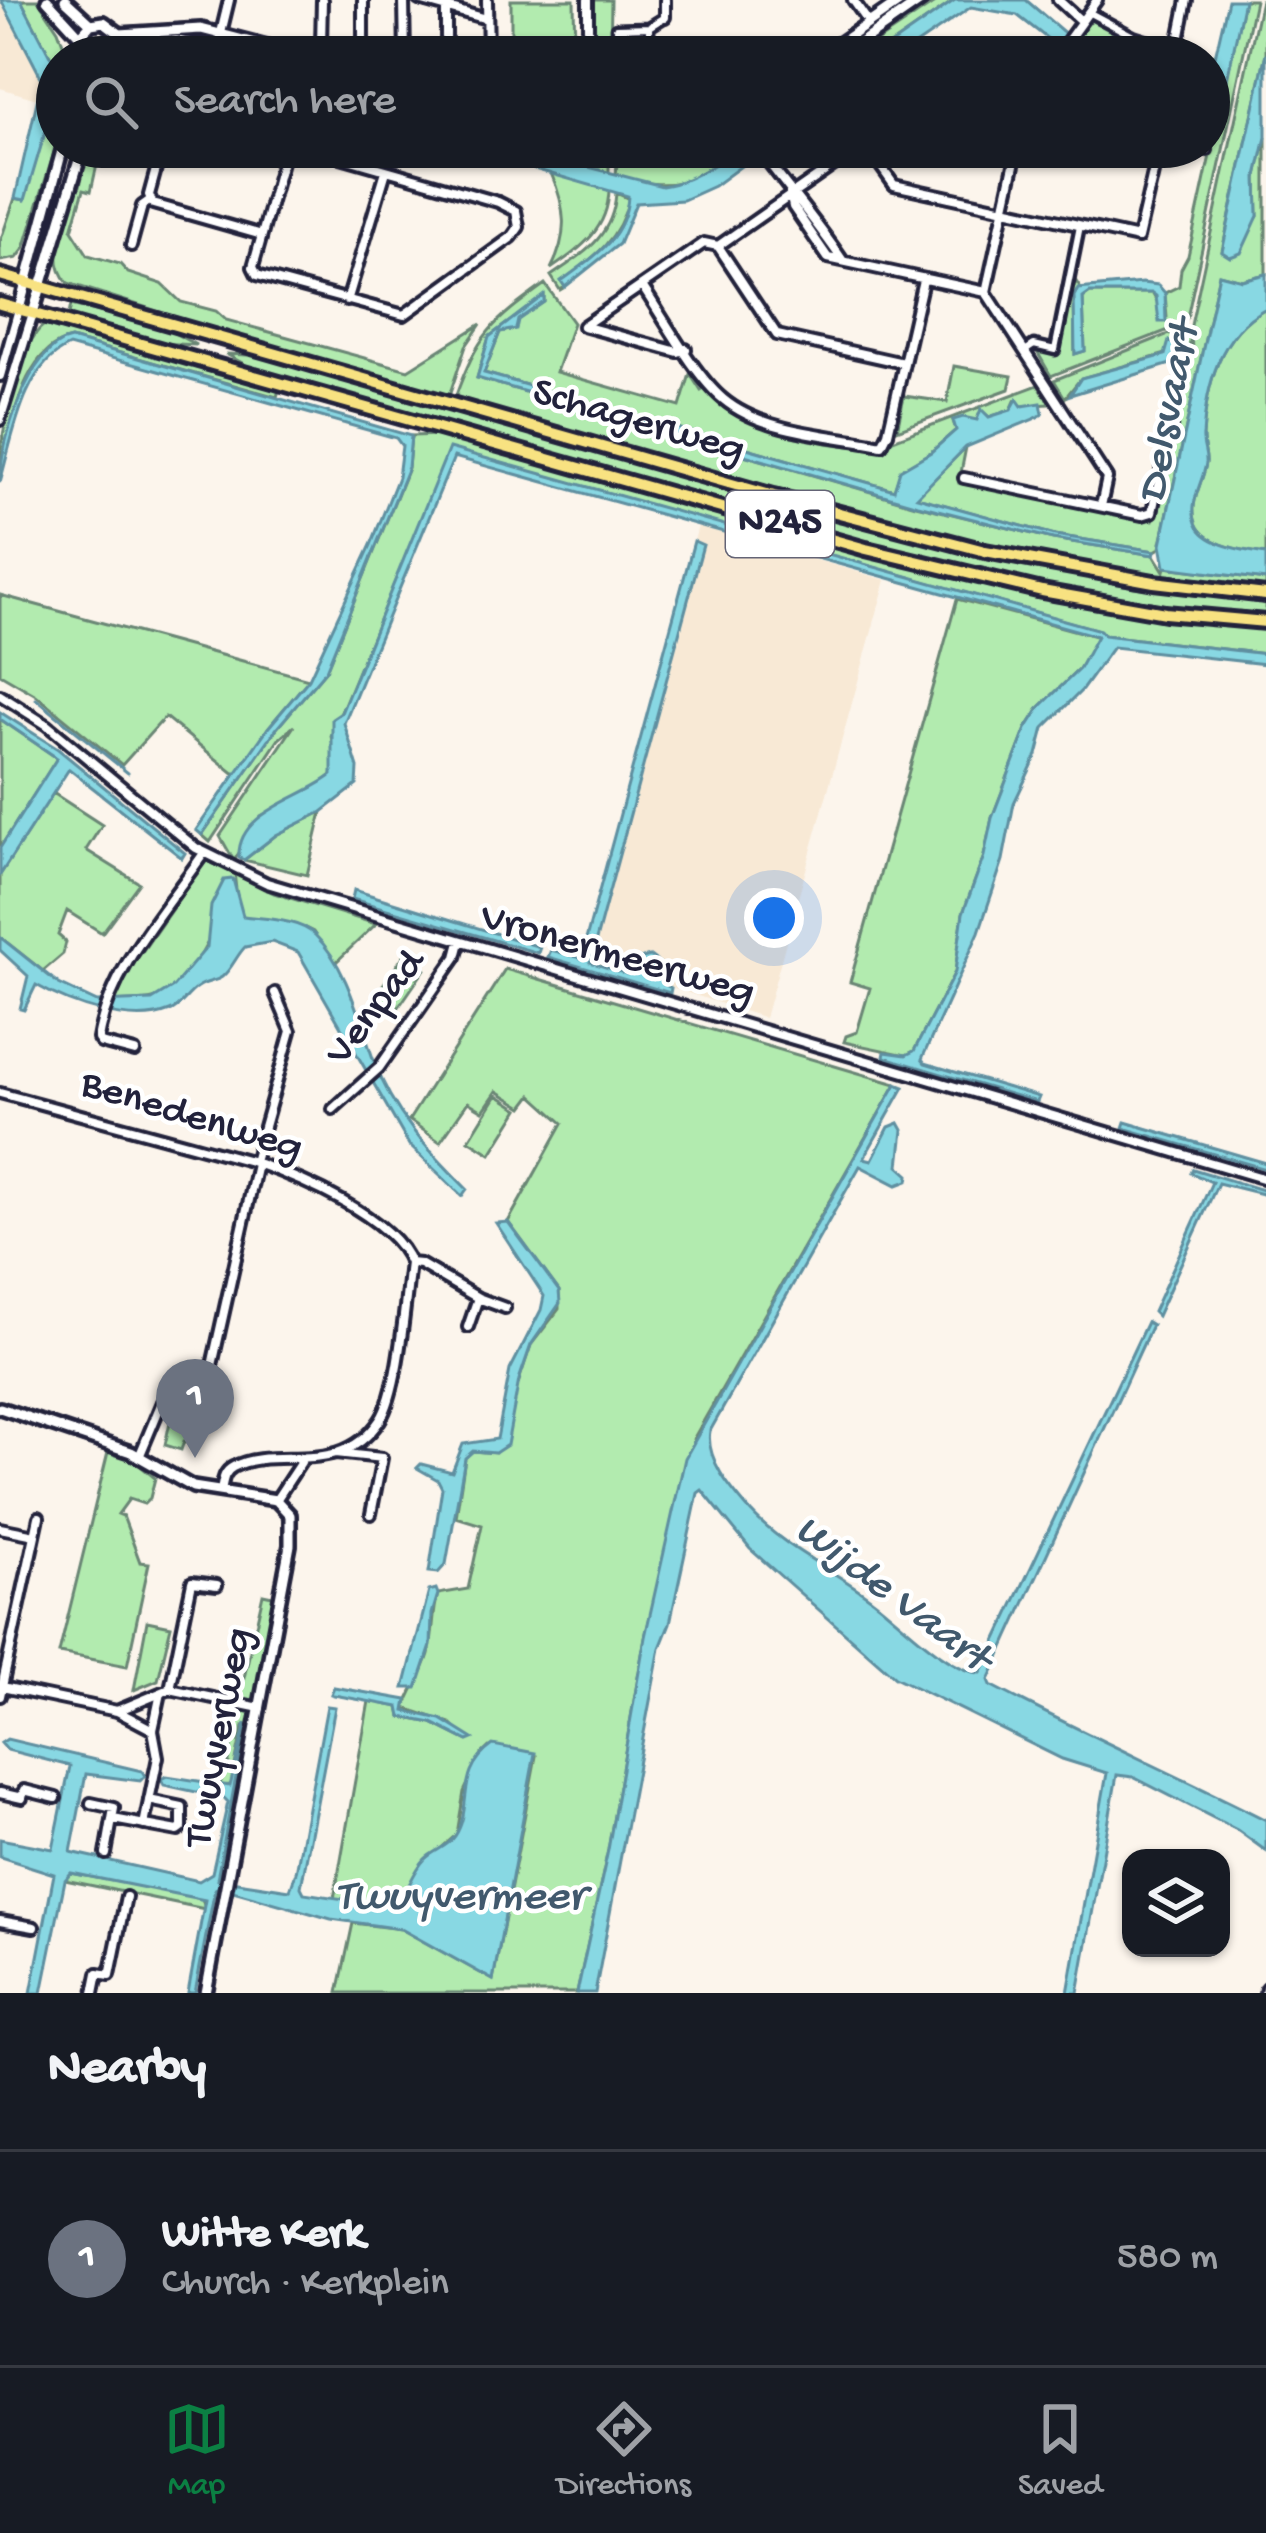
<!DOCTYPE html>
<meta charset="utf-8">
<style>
:root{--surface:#171b24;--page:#242831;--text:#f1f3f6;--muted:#9ea1a6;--line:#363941;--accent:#0b8043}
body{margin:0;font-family:"Gochi Hand",sans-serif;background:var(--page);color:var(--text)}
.controls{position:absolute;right:36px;bottom:36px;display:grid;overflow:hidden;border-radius:24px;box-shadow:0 3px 9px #0004}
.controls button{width:108px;height:108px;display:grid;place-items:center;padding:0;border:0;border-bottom:3px solid var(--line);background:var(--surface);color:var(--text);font:60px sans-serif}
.you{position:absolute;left:774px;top:918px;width:42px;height:42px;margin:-30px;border:9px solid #fff;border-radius:50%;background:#1a73e8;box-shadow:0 0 0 18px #1a73e833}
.badge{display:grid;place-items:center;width:78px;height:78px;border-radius:50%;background:var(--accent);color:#fff;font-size:39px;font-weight:700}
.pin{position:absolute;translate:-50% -99px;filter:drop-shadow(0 3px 6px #0008)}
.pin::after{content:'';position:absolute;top:63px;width:42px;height:36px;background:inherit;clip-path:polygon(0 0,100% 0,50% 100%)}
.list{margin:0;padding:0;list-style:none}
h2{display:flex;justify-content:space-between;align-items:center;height:156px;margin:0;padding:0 48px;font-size:51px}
h2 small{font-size:39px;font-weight:400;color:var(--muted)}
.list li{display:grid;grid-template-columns:78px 1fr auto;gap:36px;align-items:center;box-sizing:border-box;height:216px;padding:0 48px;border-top:3px solid var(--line)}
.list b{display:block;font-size:45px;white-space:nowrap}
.list p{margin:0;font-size:39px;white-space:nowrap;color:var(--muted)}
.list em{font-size:39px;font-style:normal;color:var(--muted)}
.icon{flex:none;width:66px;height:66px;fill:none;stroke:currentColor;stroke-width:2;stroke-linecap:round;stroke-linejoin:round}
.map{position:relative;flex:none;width:1266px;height:1993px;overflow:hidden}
.search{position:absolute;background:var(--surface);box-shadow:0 3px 9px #0004;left:36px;right:36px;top:36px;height:132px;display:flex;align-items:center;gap:30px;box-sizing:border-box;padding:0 42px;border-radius:66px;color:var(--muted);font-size:45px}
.sheet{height:372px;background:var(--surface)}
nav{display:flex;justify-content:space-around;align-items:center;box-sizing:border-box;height:168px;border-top:3px solid var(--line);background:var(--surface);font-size:33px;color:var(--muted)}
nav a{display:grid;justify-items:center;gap:6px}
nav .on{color:var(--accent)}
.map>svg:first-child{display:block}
.built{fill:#f8e9d5}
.green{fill:#b2ebaf;stroke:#6a8675;stroke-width:3}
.water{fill:#88d8e3;stroke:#5f8fa0;stroke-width:3}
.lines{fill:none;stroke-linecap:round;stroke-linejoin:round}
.stream{stroke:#5f8fa0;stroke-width:3}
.pedestrian-casing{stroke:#22223b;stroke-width:15}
.minor-casing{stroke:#22223b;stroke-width:16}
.tertiary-casing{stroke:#22223b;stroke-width:18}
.primary-casing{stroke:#22223b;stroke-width:20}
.pedestrian{stroke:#fff;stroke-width:6}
.minor{stroke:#fff;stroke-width:8}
.tertiary{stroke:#fff;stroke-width:9}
.primary{stroke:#f8e281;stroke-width:10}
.labels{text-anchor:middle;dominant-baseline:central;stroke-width:9;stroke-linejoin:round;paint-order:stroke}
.shield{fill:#fff;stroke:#646476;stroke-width:3}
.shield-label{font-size:39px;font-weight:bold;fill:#22223b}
.street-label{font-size:42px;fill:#22223b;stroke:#fff}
.water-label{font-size:45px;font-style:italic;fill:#41596d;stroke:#fff}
</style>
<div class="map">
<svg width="1266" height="1993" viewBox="0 0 1266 1993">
<rect width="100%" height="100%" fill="#fcf5ec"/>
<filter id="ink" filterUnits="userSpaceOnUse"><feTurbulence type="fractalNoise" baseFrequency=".00833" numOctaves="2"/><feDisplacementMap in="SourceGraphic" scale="24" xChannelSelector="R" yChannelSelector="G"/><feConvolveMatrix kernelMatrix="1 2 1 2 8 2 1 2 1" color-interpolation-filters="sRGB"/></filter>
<g filter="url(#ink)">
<path class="built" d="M0,0L39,69L42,79L37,99L0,88Z
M698,526L886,580L765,1018L664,985L662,965L650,956L636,962L627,974L589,962L703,545L694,541Z"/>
<path class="green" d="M21,0H38L58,30L68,57H57V69Z
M511,0H574L575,57H571L570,51L536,50L535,57H511Z
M593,0H611L610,57H593Z
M939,0H955L873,57H854Z
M1244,0H1255L1187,318L1179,326L1051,376L1035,348L1056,352L1073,277L1081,289L1074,296L1075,354L1085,351L1083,298L1090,293H1152L1167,318L1165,293L1179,286L1181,269L1188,256Z
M1261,0H1266V53L1222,251L1231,257L1258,216L1257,176L1266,137V274L1242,280L1219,274L1160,548L1155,551L1055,535L916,497L966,447L959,483L1153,520L1192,352L1191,331L1189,353L1182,368L1174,366L1177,353L1166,354L1081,378L1065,398L1054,380L1186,327L1190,330Z
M1092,17L1122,34L1182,55L1185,49L1216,55L1209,83V57H1100L1075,42Z
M57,92V143L24,249L17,258L0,261V242L15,198L24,200Z
M88,147H101L91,191L84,189L72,230L88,255L120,264L128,273L162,284L181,302L216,311L226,320L408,370L481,324L466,346L449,396L243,338L68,283C45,259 66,223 74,194L80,186Z
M511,147H609V173Z
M618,147H741C692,182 677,193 616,176Z
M551,173L609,190C608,230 581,248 551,269C569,234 566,208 551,173Z
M616,193L629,199C619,240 595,257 562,281L565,287L560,290L551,276C584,253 613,237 616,193Z
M545,284L573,323L556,372L680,407L690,374L701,391L707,387C746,435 819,444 878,449L890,441L1038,385L1050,404L1022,406L1015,401L1011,410L989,417L981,410L977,420L953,421L956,430L931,452L901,470L894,490L484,373L500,332L514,329L517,320L544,302V296L489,337L477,378L916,505L1053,539L1154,555L1164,571L1165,567L1266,580V589L1147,576L1014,551L771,487L455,398C478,334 491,323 545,284Z
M71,305L163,327L196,345L160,343L68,319Z
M1266,308V554C1246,551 1209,546 1198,527C1186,505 1203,484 1206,463C1207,453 1202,446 1203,436C1206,386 1219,333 1266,308Z
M44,325H56L279,390L277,397L71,339C23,348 12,426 0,465C0,435 20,342 44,325Z
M226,354L268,356L774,502L977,555L1134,587L1266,603V618L1158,607L952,565L255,370Z
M954,366L1012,376L1009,389L897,430L904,396L947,402Z
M442,435C712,512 985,605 1266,629V654L1104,635L1099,630L450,449L331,736L335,756L332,775L317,788L261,816L234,861L220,836L294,726L279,739L210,842L202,835L277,728L326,670L408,468L411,436Z
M0,595L309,679L268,728L237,776L165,717L122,765L36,695L0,674Z
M957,599L1099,637L1079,669L1040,707L1026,729L992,818L984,856L963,913L955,972L914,1051L906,1055L844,1042L846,1036L857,1032L870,988L850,982Z
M0,719L57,758L0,848Z
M53,793L102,825L86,850L139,883L102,933L67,911L58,935L66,942L63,954L43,971L0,937V875Z
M322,812L307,875L244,860L276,835Z
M206,860L274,893L376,924L334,964L313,932L305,928L243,916L238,907L235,881C220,915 195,989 153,999C141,1002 127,1000 114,1002L121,982Z
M404,955L425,969L394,1014L373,999Z
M505,969L896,1084L695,1436L645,1637L608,1850L577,1993H338L353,1923L401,1929L493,1980L536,1756L489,1747L482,1754L464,1792L457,1834L420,1867L397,1907L334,1899L369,1701L399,1707L401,1717L432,1723L468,1741L450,1723L405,1708C410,1692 423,1674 429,1654C434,1634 432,1614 438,1594L468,1589L482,1525L456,1517L465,1458L472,1451L495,1453L531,1345L559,1309V1291L508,1222L563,1123L532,1095L523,1107L497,1091L483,1111L468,1102L440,1142L409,1120Z
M497,1095L519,1109L491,1154L469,1140Z
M190,1396L210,1398L203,1438L199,1442L184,1441L181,1450L165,1445L173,1408Z
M109,1448L130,1457L155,1478L150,1498L144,1504L129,1499L118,1514L123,1516L140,1562L149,1563L127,1666L59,1653Z
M263,1594L277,1597L258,1697L252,1702L239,1700Z
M147,1621L171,1626L158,1680L134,1690Z
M237,1708L250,1712L254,1720L222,1882L217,1879L248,1726H243L231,1785L219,1786L229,1762Z
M71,1873L202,1898L205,1909L65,1880Z"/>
<path class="water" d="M1,0H21L57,69V92L25,200L15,198L42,79Z
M955,0H1026L1075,42L1100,57H1071L1017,15L971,7L898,57H873Z
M1228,0H1244L1224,94L1221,102L1210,105L1209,83Z
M1266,53V137L1257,176L1258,216L1241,253L1230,257L1222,252Z
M458,147H511L662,186C705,180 725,147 767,147L714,186L683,200L636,203L619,244L565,287L561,281C593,258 626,238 628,196Z
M1219,274L1242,280L1266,274V308C1219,333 1206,386 1203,436C1202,446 1207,453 1206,463C1203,484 1186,505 1198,527C1209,546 1246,551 1266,554V580L1165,567L1161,544Z
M1142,283L1158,285L1165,293L1166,322H1159L1156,296L1152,293H1090L1083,298L1085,351L1075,354L1074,296L1078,289Z
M544,295V302L518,320L516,329L500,332L484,373L894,490L900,470L931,452L956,430L953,420L963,417L977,420L981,409L989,417L1011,410L1017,399L1022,406L1041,403L1043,414L1034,419L966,447L917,497L1055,535L1155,551L1154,555L1053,539L918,505L477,378L489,337Z
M71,339L411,436L408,467L326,670L277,728L202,835L196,830L268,728L309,679L371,545L398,477L402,446L396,438L69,346C22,367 13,438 0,482C0,444 28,346 71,339Z
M1169,341L1178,347L1174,363L1070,395L1081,378L1165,355Z
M449,448L1100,630L1104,635L1266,654V664L1113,647L1082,690L1044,728L1037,755L1014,803L1003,860L979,932L922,1059L925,1063L1039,1097L1037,1102L884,1057L885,1052L906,1055L914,1051L955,972L963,913L984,856L992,818L1026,729L1040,707L1079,669L1097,636L454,457L344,723L358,768L357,785L322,812L276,835L244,860L239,858C236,811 303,799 332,775V719L341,713Z
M694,541L703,545L590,962L627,974L639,959L650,956L662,965L664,984L671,988L670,993L548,957L551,950L581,958Z
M0,712L58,749L185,853L182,858L69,769L0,875V848L57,758L0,719Z
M233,879L243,916C264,919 299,919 315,935C348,967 359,1020 374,1061C393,1114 428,1150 467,1189L462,1196L409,1145L298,952L272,942L245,947C236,956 232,969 222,977C215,982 206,981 198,987C187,994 181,1007 170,1011C131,1027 69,1004 36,985L24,1010L20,1009L28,976L0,950V937L59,984L97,1002L152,1000L173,987L207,947L211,906L224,880Z
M354,890L540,947L538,953L352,899Z
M896,1084L904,1087L864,1158L872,1160L889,1127L899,1123L903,1130L899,1166L909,1175L908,1181L897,1185L860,1166L710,1431C705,1460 732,1490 751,1512C784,1548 834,1570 873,1600C899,1619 950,1673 981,1673L1147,1322L1152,1325L989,1680L991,1685C1082,1733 1175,1774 1266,1820V1851L1237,1830L1133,1777L1117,1775L1078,1993H1068L1107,1773L1062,1759L895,1677L750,1549L702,1490L698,1493L670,1623L660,1648L595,1993H577L608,1850L645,1637L685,1458Z
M1125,1122L1266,1163V1169L1123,1128Z
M1193,1169L1266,1191V1195L1218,1183L1157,1316L1153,1312L1212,1182L1191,1173Z
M508,1222L559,1291L560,1303L531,1345L519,1380L507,1445L495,1453L473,1451L465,1458L446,1564L438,1573L429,1572L442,1488L438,1480L417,1468L421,1464L452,1472L463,1444L497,1439L510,1370L541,1310L544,1296L496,1223Z
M436,1589L438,1594L432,1614L431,1646L417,1688H404L429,1591Z
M334,1687L407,1700L405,1711L441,1719L473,1739L468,1741L432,1723L401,1717L399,1707L334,1695L331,1694Z
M327,1706L335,1707L301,1887L304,1893L396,1907C407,1893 413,1871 425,1859C434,1850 448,1847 455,1836C474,1807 454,1772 493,1745L535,1753L493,1980L401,1929L331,1919L219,1887L215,1889L195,1993H188L205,1900L71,1873L65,1880L42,1993H31L54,1874L0,1857V1839L53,1849L70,1766L7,1750L1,1743L7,1739L142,1771L145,1776L140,1781L86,1774L71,1852L199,1881L212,1873L228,1802L224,1798L164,1785L161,1779L167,1776L230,1786L246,1723L217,1879L290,1890L296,1872Z"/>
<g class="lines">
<path class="stream" d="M36,699L128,773"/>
<defs>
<path id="pedestrian" d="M1088,12L1135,37L1177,50
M616,28L649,27L665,17
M649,57V27
M1025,351L1034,345L1055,350L1080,226"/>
<path id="minor" d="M363,0V53
M404,0L405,57
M419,0L487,19
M487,0L488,57
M588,0V57
M853,0L869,23
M1058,0L1081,21
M446,8V57
M665,17V0
M221,33L229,0
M321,44L322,0
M1177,50L1187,0
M1056,57L1097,0
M162,147L149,195L153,204L262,235L253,267L257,275L404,315L512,237L519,227L516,211L498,202L306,147
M757,147C786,187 816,220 843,261
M867,147L894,185L1138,238L1159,147
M1191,147L1207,150
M790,193L793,207L828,258L986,292L1107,478L1101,506
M262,235L286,147
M131,246L142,206L149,201
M718,246L777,335L903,363
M642,286C663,317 695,376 723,399C763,433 833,435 882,445L888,433L923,280
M986,292L1018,147
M347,301L386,171
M583,326L704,243L718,246L860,147
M583,326L678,352L686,349
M0,376L19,309
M0,420L33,313
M964,478L1142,515L1152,512L1183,373
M0,695L47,725L196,848L267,883L1266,1179
M135,1052L101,1043L98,1039C110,968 164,911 204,853
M0,1093L254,1162C299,1178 392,1216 410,1263
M333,1109L379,1068L456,957L460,942
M254,1162L291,1031L275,993
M410,1263L420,1264L478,1298L505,1308
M468,1327L478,1298
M336,1453L382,1458L371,1514
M139,1457L162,1402L203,1386L209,1379L257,1164
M221,1491C223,1482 223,1472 233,1467C276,1444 340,1480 380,1420C399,1391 405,1301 410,1263
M276,1500L301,1462
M0,1528L35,1535
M2,1687L117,1711L153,1730
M170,1689L192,1582L217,1585
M0,1696L39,1517
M117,1711L170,1689L260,1708
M0,1793L22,1798L24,1790L56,1798
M91,1803L114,1808L106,1854
M113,1819L178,1831L182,1828V1807L149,1800
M144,1825L158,1757L153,1730L161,1693
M0,1921L34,1927
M94,1993L98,1973L110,1975L126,1897
M1265,1993L1266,1988"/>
<path id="tertiary" d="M47,0L80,36
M65,0L91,24
M120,34L201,29L309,57
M122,47L176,41L266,57
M84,57L80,36L91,24L104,22L120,34L122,47L118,57
M820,57L902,0
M840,57L922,0
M19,309L63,147
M33,313L83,147
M0,1408L131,1452L193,1487L276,1500L290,1515V1545L206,1993"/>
<path id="primary" d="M0,275L774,496L985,551L1154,582L1266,595
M0,304L866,549L1042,591L1165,613L1266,622"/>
</defs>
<use href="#pedestrian" class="pedestrian-casing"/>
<use href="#minor" class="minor-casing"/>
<use href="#tertiary" class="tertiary-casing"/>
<use href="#primary" class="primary-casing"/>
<use href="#pedestrian" class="pedestrian"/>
<use href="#minor" class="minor"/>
<use href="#tertiary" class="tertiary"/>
<use href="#primary" class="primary"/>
</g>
</g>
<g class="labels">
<rect class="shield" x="726" y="491" width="108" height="66" rx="9"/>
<g class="shield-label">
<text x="780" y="524">N245</text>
</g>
<g class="street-label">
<text transform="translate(638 423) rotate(16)">Schagerweg</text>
<text transform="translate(617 957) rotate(16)">Vronermeerweg</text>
<text transform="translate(377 1009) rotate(-52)">Venpad</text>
<text transform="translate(191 1118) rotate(17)">Benedenweg</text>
<text transform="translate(221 1738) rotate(-79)">Twuyverweg</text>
</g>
<g class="water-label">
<text transform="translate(1171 413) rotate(-79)">Delsvaart</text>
<text transform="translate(891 1595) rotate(37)">Wijde Vaart</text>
<text x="460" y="1898">Twuyvermeer</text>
</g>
</g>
</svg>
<div class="controls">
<button><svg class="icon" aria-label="layers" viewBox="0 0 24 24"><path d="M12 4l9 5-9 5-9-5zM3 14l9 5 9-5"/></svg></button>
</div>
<div class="you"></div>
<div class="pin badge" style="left:195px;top:1458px;background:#6b7280">1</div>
<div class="search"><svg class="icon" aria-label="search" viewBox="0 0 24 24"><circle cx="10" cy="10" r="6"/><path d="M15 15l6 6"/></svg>Search here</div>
</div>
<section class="sheet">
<h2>Nearby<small></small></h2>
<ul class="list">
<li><span class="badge" style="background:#6b7280">1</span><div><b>Witte Kerk</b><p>Church · Kerkplein</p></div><em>580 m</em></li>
</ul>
</section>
<nav>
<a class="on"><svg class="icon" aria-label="map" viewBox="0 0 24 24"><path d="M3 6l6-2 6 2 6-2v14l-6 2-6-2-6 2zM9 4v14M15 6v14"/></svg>Map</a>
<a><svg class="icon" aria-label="directions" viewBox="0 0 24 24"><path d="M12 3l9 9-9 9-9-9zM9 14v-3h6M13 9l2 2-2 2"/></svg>Directions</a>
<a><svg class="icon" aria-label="saved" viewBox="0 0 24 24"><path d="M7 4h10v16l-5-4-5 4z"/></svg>Saved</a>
</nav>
